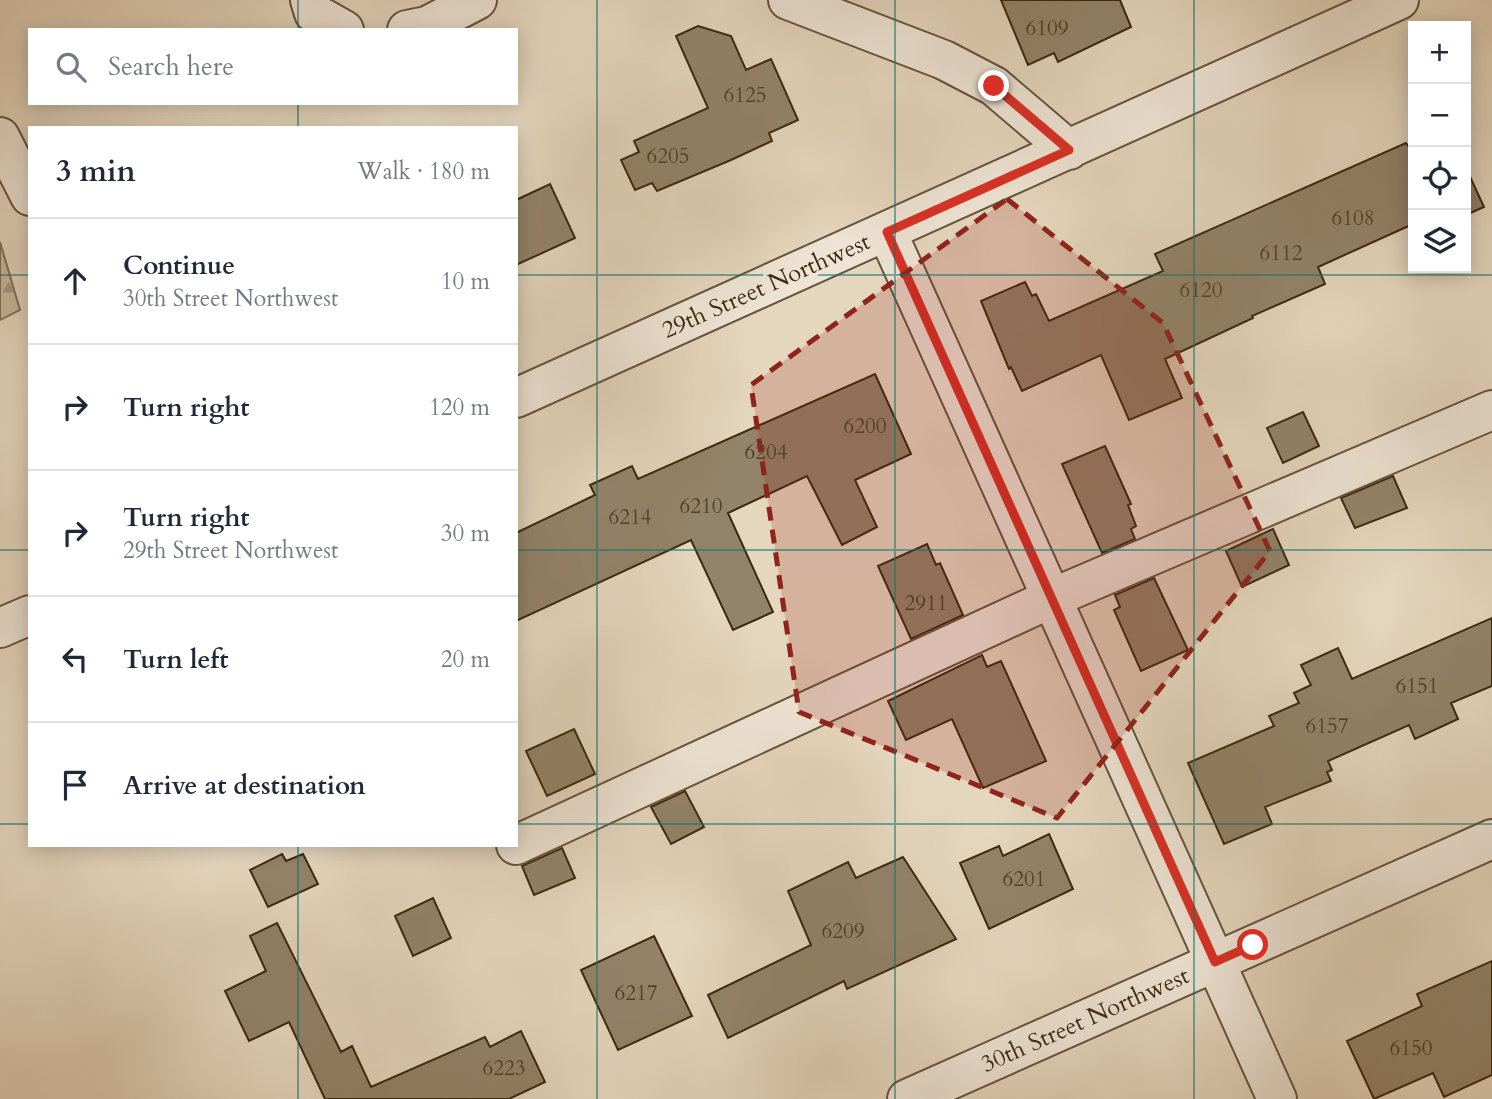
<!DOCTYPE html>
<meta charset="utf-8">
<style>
:root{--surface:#fff;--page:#f2f2f3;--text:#1f2937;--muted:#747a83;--line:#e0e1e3}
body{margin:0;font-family:Cardo,serif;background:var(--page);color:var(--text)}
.controls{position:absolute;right:21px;top:21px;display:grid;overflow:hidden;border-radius:0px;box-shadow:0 4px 18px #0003}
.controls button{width:63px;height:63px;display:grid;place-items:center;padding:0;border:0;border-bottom:2px solid var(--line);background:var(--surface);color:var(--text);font:35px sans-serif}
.stop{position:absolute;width:21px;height:21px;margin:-16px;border:5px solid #d93025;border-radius:50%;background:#fff}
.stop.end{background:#d93025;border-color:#fff;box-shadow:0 2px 7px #0008}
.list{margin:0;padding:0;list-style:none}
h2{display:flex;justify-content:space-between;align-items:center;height:91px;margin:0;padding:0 28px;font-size:30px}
h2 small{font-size:23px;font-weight:400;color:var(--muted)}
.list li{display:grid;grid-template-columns:46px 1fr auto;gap:21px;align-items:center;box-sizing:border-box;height:126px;padding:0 28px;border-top:2px solid var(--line)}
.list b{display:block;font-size:26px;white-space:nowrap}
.list p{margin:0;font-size:23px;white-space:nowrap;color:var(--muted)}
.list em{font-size:23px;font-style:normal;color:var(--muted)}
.icon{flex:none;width:38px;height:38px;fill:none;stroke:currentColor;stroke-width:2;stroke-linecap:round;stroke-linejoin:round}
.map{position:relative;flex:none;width:1492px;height:1099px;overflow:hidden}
.search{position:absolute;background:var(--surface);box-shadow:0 4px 18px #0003;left:28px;top:28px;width:490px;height:77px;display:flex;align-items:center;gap:18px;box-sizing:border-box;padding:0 24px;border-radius:0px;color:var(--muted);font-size:26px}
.panel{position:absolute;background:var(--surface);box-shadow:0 4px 18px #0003;left:28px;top:126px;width:490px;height:721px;border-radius:0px}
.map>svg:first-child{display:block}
.forest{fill:url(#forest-firs);stroke:#827158;stroke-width:2}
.building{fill:#93836a;stroke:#3b290f;stroke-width:2}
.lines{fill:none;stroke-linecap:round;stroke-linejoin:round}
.minor-casing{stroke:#66543b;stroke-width:42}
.minor{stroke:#eee4d5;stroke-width:38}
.route{stroke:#d93025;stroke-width:9}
.marked{fill:#8f2418;fill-opacity:0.2;stroke:#8f2418;stroke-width:5;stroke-dasharray:14 9;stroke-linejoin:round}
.grid{fill:none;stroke:#0f766e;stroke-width:2;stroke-opacity:0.55}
.labels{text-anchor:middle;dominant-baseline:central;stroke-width:7;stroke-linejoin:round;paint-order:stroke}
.number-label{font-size:21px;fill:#514026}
.street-label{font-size:24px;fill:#3b290f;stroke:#eee4d5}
</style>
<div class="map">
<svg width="1492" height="1099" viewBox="0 0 1492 1099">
<defs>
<pattern id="forest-firs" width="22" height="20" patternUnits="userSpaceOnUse" patternTransform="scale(1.75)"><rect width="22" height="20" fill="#c8b9a0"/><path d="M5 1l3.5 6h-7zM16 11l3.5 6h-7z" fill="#a49681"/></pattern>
</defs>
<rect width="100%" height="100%" fill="#e5d6be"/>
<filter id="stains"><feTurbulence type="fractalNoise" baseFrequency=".00286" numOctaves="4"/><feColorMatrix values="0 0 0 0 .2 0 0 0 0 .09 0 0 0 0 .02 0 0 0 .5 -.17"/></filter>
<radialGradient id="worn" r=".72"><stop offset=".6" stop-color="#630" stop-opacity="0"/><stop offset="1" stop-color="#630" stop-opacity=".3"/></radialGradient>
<path class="forest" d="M0,242L20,310L0,320Z"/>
<path class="building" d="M1001,0H1120L1131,27L1058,62L1054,53L1028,65Z
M698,26L731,36L746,70L771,59L798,120L769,133L772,141L731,160L657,191L652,183L635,190L621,160L639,152L634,141L708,108L676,36Z
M1406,143L1413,152V224L1318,267L1325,284L1252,316L1253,318L1165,359L1182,398L1129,420L1101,355L1022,391L1011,367L1009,369L981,301L1025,282L1032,296L1036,294L1049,321L1163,271L1155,254Z
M1466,168L1484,207L1466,215Z
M550,184L575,238L516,265V200Z
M875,374L911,454L855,480L877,527L842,545L807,476L728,513L773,612L733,630L691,540L516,621V533L595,495L590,485L632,466L638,479Z
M1303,412L1319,446L1283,463L1267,428Z
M1105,446L1131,504L1128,505L1136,526L1131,529L1135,539L1102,553L1062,464Z
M1393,476L1407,508L1355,528L1341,498Z
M1273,529L1289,565L1242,587L1226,551Z
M927,544L936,565L940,563L963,615L911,639L878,566Z
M1154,578L1188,650L1141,671L1114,610L1120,607L1115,595Z
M1492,618V686L1451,703L1458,719L1415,739L1409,725L1328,761L1332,770L1327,772L1331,781L1265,807L1272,824L1224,844L1188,763L1274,726L1269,716L1299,703L1294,693L1311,685L1301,665L1338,648L1352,679Z
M982,655L987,667L1001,661L1046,761L983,788L952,719L906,740L888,701Z
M574,729L595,774L547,796L526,751Z
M685,791L704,827L671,844L651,807Z
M1049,834L1073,889L989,929L960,863L999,846L1003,856Z
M562,848L575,878L534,895L522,866Z
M282,854L286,861L303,854L318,884L268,907L250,870Z
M903,857L956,939L847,989L844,981L728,1038L708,995L811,945L788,891L848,862L856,878Z
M433,898L451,938L413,956L395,916Z
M277,923L341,1052L352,1046L371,1087L485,1037L490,1047L521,1031L545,1082L509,1099H325L289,1022L249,1041L225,991L266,971L250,936Z
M654,936L692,1016L618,1050L581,970Z
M1492,961V1075L1444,1097L1433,1073L1374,1099L1347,1041L1422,1006L1417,994Z"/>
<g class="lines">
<defs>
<path id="minor" d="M310,0L314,13L344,30
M788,0L944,60L994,86L1069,150
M407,30L427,26L477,0
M0,137L30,196
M887,232L1277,1099
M516,398L1399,0
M0,628L30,615
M516,845L1052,598L1492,410
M907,1099L1492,839"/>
</defs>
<use href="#minor" class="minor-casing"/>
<use href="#minor" class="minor"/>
</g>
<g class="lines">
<path class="route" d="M994,86L1069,150L887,232L1215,962L1253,945"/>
</g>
<path class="marked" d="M1007,199L1163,323L1270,551L1057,818L799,712L751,385Z"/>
<path class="grid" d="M298,0V30M597,0V1099M895,0V1099M1194,0V1099M298,103V128M0,275H30M516,275H1492M0,550H30M516,550H1492M0,824H30M516,824H1492M298,845V1099"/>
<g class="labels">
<g class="number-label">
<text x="1047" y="28">6109</text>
<text x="745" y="95">6125</text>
<text x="668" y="156">6205</text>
<text x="1353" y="218">6108</text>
<text x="1281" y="253">6112</text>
<text x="1201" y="290">6120</text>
<text x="865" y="426">6200</text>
<text x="766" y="452">6204</text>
<text x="701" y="506">6210</text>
<text x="630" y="517">6214</text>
<text x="926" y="603">2911</text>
<text x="1417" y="686">6151</text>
<text x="1327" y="726">6157</text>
<text x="1024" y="879">6201</text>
<text x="843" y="931">6209</text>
<text x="636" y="993">6217</text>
<text x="1411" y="1048">6150</text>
<text x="504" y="1068">6223</text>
</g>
<g class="street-label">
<text transform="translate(766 286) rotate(-24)">29th Street Northwest</text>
<text transform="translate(1085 1020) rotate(-24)">30th Street Northwest</text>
</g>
</g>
<rect width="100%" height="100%" filter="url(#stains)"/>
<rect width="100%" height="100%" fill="url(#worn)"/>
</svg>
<div class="controls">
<button>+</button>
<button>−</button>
<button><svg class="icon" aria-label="locate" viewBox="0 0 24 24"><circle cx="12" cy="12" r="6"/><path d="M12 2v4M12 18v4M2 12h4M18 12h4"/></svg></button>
<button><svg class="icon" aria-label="layers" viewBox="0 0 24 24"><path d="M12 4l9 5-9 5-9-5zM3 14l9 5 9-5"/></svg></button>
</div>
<div class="stop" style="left:1253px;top:945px"></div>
<div class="stop end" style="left:994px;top:86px"></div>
<div class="search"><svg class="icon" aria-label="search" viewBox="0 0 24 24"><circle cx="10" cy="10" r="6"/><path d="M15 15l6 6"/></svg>Search here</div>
<section class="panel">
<h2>3 min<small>Walk · 180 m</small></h2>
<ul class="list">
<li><svg class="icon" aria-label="ahead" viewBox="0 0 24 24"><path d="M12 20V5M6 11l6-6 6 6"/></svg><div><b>Continue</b><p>30th Street Northwest</p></div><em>10 m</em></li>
<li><svg class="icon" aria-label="right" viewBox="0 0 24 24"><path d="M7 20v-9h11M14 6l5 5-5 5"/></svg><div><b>Turn right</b></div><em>120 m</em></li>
<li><svg class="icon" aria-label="right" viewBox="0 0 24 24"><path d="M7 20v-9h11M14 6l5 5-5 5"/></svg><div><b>Turn right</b><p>29th Street Northwest</p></div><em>30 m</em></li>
<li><svg class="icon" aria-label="left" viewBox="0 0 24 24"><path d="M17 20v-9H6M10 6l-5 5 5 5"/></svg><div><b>Turn left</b></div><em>20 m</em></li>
<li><svg class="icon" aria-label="arrive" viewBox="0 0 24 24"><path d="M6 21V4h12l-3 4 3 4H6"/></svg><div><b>Arrive at destination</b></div></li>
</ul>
</section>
</div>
